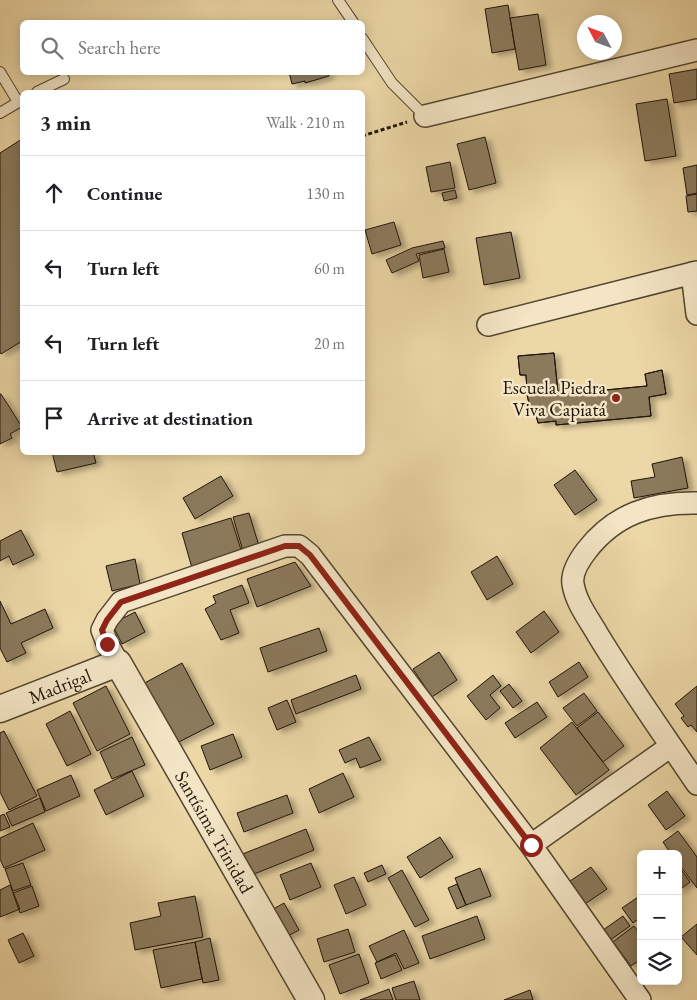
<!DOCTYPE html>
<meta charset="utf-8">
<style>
:root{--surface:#fff;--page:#f2f2f2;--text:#202124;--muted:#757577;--line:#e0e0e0}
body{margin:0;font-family:"EB Garamond",serif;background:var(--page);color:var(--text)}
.controls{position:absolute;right:15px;bottom:15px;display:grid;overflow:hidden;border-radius:8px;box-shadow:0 2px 12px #0003}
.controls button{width:45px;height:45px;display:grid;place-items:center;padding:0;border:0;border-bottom:1px solid var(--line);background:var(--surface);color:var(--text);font:25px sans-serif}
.compass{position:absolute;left:577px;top:15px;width:45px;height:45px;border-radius:50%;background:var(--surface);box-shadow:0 2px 12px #0003;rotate:311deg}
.stop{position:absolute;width:15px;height:15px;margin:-11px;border:4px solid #8f2418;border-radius:50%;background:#fff}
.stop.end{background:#8f2418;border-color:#fff;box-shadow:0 1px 5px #0008}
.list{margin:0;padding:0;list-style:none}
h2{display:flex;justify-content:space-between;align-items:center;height:65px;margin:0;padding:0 20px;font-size:21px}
h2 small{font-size:16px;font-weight:400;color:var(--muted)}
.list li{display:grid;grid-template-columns:32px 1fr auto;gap:15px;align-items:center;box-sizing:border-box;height:75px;padding:0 20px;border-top:1px solid var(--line)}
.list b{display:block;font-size:19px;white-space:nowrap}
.list em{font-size:16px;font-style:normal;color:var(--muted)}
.icon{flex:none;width:28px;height:28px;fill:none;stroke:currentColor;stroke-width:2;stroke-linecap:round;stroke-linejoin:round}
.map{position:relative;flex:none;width:697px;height:1000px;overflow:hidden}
.search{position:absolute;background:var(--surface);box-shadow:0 2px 12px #0003;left:20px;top:20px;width:345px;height:55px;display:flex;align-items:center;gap:12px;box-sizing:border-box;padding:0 18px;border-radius:8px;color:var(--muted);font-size:19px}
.panel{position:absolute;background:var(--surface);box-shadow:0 2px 12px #0003;left:20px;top:90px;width:345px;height:365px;border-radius:8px}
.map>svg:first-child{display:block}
.building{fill:#8b7a5b;stroke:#21150a;filter:url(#shadow)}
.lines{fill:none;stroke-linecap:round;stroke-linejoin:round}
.service-casing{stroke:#544631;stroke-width:12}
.minor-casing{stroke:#544631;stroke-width:24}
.tertiary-casing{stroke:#544631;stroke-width:29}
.path{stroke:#21150a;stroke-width:3;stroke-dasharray:4 2.5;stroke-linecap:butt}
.service{stroke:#f3e5c5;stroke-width:10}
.minor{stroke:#f3e5c5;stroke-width:21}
.tertiary{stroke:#f3e5c5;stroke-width:26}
.route{stroke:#8f2418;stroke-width:6}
.poi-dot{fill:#8f2418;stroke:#f3e5c5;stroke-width:2}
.labels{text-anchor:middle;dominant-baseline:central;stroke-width:5;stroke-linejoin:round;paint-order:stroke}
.poi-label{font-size:19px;fill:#21150a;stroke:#f3e5c5;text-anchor:end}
.street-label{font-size:19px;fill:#21150a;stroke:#f3e5c5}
</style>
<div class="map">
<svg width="697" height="1000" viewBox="0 0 697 1000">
<defs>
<filter id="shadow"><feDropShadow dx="5.5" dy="3" stdDeviation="2.5" flood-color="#0004"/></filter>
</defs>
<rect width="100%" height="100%" fill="#ecd7a6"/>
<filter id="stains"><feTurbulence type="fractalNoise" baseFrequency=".004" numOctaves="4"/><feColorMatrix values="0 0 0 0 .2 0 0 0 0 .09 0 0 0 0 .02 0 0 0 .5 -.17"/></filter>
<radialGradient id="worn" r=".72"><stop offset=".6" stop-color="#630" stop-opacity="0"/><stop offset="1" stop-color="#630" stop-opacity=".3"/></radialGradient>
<path class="building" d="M508,5L515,49L492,53L485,9Z
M538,14L546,65L519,70L510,18Z
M697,69V99L674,103L669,74Z
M289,72H328L329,76L305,83V81L292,84Z
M667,99L676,156L645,161L636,104Z
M485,137L496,183L469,190L457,144Z
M22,139V341L1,354L0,352V153Z
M450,162L455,188L431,192L426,167Z
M697,165V193L687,195L683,168Z
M455,190L457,198L444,201L442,193Z
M697,194V211L688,212L686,196Z
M394,222L401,245L372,254L365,230Z
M511,232L520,278L484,285L476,238Z
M443,241L445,248L416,254L419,261L392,273L386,260L412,248Z
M444,249L449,272L423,278L419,255Z
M554,353L558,392H554V395L647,386L645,374L662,370L666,394L649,397L651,416L556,425V421L538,423L535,411H531L526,391L527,390L526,375H520L518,356Z
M554,353L558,392H554V395L647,386L645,374L662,370L666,394L649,397L651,416L556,425V421L538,423L535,411H531L526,391L527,390L526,375H520L518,356Z
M0,394H1L22,427L10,434L12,438L0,444Z
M52,452H93L96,463L57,472Z
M682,457L688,488L634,498L631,481L655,477L652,464Z
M575,470L597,500L575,515L554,485Z
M221,476L233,496L195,519L183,498Z
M249,513L259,546L243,551L233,517Z
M231,518L242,553L192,568L182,533Z
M21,530L34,555L13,565L9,556L0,561V541Z
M497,556L513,584L487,600L471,572Z
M135,559L140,584L112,591L106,566Z
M295,562L311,586L257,607L247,579Z
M242,585L249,603L230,610L239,633L221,640L205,609L216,603L213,596Z
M0,601L11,624L45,609L53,628L21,643L26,653L7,662L0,648Z
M544,611L559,632L531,653L516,632Z
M135,612L145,632L122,644L112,624Z
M319,628L327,651L268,672L260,648Z
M439,652L457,680L432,697L413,669Z
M579,662L588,677L558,697L549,682Z
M182,663L214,724L169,747L137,687Z
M356,675L361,689L296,714L291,700Z
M493,675L501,686L490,695L500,708L486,720L467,696Z
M509,684L522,701L513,708L500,691Z
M106,686L130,734L97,751L73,703Z
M697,686V732L691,725L688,727L681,718L684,716L675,704Z
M584,693L597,711L577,726L563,708Z
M287,700L296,722L277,730L268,708Z
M537,702L547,717L515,738L505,723Z
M70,711L91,754L67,766L46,724Z
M598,712L624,746L603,762L577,728Z
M572,722L609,770L576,795L540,748Z
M4,731L37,796L9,810L0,792V733Z
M233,734L242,757L210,770L201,746Z
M132,737L145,765L112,779L100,752Z
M369,737L381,760L360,768L356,758L345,763L339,750Z
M132,771L144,796L106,815L94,790Z
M343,773L354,797L319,813L309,789Z
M71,775L80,796L46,811L37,790Z
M667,791L685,816L666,830L648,805Z
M287,795L293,813L244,832L237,813Z
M40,798L45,812L12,826L6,813Z
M4,814L10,827L0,831V816Z
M33,823L45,850L4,868L0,859V838Z
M306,829L314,850L249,876L240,855Z
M678,831L697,857V888L678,863V854H671L663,842Z
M440,837L453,857L420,878L407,857Z
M23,863L31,885L13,891L5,869Z
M311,863L321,887L290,900L280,875Z
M382,865L386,874L368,882L364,873Z
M678,865L690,882L678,891Z
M591,867L607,889L585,904L570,881Z
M480,868L491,896L466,905L455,878Z
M402,870L429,920L415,927L388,878Z
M354,877L366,905L346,914L334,885Z
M457,884L466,905L457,909L448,888Z
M10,885L20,909L0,917V890Z
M32,886L39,906L20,913L13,893Z
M641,895V917L633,923L622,908Z
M195,896L203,937L135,950L130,923L161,916L158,903Z
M284,903L299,930L282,939L268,912Z
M477,916L485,939L430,959L422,936Z
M623,916L630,926L603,945L596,935Z
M697,924V955L681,937Z
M634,926L641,935V959L631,966L613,942Z
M348,929L355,952L324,962L317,939Z
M404,930L419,963L404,969L396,953L377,962L369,946Z
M23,933L34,956L19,963L8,940Z
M210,938L219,980L203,983L195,942Z
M195,942L202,979L161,988L153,950Z
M359,954L369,983L340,994L329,965Z
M395,955L402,970L381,979L375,963Z
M414,981L420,1000H396L392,988Z
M389,989L393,1000H360Z
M530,990L533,1000H504Z"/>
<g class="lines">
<defs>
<path id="service" d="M338,0L353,22
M362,38L392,83L425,116
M0,72L18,102
M37,92L64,79
M0,113L22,100"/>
<path id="minor" d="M425,116L697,50
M692,273L697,314
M488,325L697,272
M697,503C652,502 615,514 587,550C580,559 571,572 573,584C576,603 589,619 598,635C629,686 664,735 697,784
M118,663L107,643L102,630L107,620L121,602L285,546H299L310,555L531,845L640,1000
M531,845L671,746"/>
<g id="tertiary">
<path id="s1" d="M0,709L118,663L311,1000"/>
</g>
</defs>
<use href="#service" class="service-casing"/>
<use href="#minor" class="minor-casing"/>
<use href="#tertiary" class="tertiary-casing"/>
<path class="path" d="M362,136L407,122"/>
<use href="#service" class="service"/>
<use href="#minor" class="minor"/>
<use href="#tertiary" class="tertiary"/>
</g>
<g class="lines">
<path class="route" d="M107,644L102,630L107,620L121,602L285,546H299L310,555L531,845"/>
</g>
<circle class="poi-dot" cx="616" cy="398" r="5"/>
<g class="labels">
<g class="poi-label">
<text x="606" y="387">Escuela Piedra<tspan x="606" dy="22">Viva Capiatá</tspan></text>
</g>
<g class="street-label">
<text stroke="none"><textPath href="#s1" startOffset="64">Madrigal</textPath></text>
<text stroke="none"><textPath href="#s1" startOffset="321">Santísima Trinidad</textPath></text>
</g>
</g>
<rect width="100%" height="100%" filter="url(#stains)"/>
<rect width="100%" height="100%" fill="url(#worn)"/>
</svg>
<div class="controls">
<button>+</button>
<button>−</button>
<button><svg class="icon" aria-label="layers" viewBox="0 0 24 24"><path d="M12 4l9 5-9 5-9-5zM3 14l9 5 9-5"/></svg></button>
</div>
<svg class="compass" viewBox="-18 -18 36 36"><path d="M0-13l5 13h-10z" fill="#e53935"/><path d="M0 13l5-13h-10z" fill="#757577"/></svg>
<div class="stop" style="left:531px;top:845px"></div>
<div class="stop end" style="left:107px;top:644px"></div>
<div class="search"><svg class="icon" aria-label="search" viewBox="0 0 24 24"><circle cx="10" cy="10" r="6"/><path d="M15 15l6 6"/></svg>Search here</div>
<section class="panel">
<h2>3 min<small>Walk · 210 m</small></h2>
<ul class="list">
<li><svg class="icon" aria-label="ahead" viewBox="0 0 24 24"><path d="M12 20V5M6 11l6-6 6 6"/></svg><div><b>Continue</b></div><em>130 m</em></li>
<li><svg class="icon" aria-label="left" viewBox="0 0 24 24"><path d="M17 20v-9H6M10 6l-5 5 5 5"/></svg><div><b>Turn left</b></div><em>60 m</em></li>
<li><svg class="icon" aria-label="left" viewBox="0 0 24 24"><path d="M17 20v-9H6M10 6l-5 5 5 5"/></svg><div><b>Turn left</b></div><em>20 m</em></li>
<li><svg class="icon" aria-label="arrive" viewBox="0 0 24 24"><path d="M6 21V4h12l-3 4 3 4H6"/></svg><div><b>Arrive at destination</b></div></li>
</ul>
</section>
</div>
